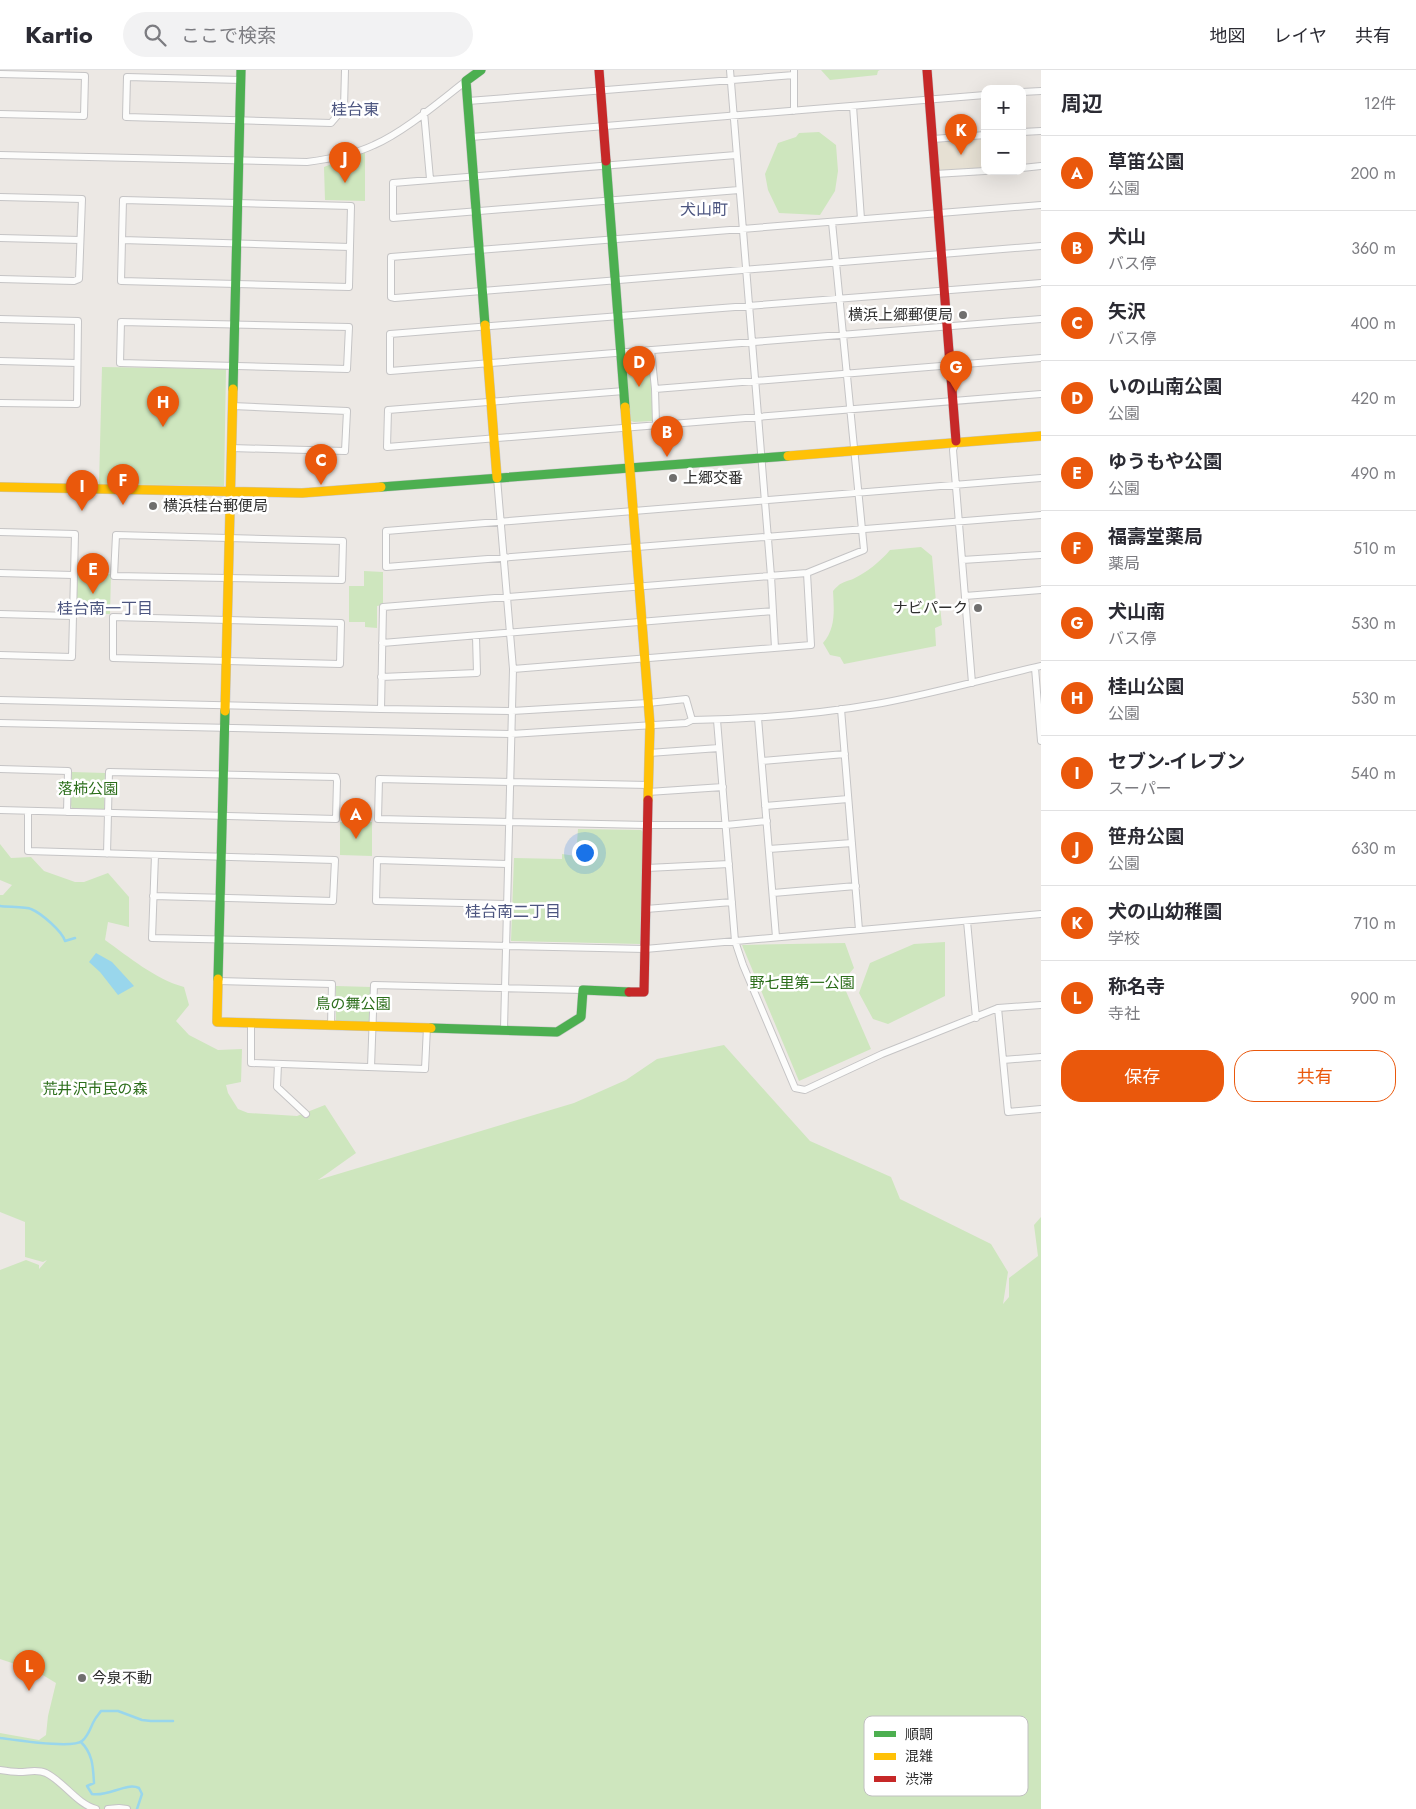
<!DOCTYPE html>
<html lang="ja">
<meta charset="utf-8">
<style>
:root{--surface:#fff;--page:#f2f2f3;--text:#2b2b33;--muted:#7c7c81;--line:#e1e1e2;--accent:#ea580c}
body{margin:0;font-family:Jost,"Noto Sans JP",sans-serif;background:var(--page);color:var(--text)}
.controls{position:absolute;right:15px;top:15px;display:grid;overflow:hidden;border-radius:10px;box-shadow:0 5px 20px #0002}
.controls button{width:45px;height:45px;display:grid;place-items:center;padding:0;border:0;border-bottom:1px solid var(--line);background:var(--surface);color:var(--text);font:25px sans-serif}
.you{position:absolute;left:584px;top:782px;width:18px;height:18px;margin:-12px;border:4px solid #fff;border-radius:50%;background:#1a73e8;box-shadow:0 0 0 8px #1a73e833}
.badge{display:grid;place-items:center;width:32px;height:32px;border-radius:50%;background:var(--accent);color:#fff;font-size:16px;font-weight:700}
.pin{position:absolute;translate:-50% -41px;filter:drop-shadow(0 1px 2px #0008)}
.pin::after{content:'';position:absolute;top:26px;width:18px;height:15px;background:inherit;clip-path:polygon(0 0,100% 0,50% 100%)}
.list{margin:0;padding:0;list-style:none}
h2{display:flex;justify-content:space-between;align-items:center;height:65px;margin:0;padding:0 20px;font-size:21px}
h2 small{font-size:16px;font-weight:400;color:var(--muted)}
.list li{display:grid;grid-template-columns:32px 1fr auto;gap:15px;align-items:center;box-sizing:border-box;height:75px;padding:0 20px;border-top:1px solid var(--line)}
.list b{display:block;font-size:19px;white-space:nowrap}
.list p{margin:0;font-size:16px;white-space:nowrap;color:var(--muted)}
.list em{font-size:16px;font-style:normal;color:var(--muted)}
.actions{display:flex;gap:10px;padding:15px 20px}
.actions a{flex:1;padding:11px 0;border:1px solid var(--accent);border-radius:20px;text-align:center;font-size:18px;color:var(--accent)}
.actions .main{background:var(--accent);color:#fff}
.icon{flex:none;width:28px;height:28px;fill:none;stroke:currentColor;stroke-width:2;stroke-linecap:round;stroke-linejoin:round}
.map{position:relative;flex:none;width:1041px;height:1739px;overflow:hidden}
header{display:flex;align-items:center;gap:30px;box-sizing:border-box;height:70px;padding:0 25px;background:var(--surface);border-bottom:1px solid var(--line)}
header strong{font-size:24px}
nav{display:flex;gap:28px;margin-inline-start:auto;font-size:18px}
.search{width:350px;height:45px;background:var(--page);display:flex;align-items:center;gap:12px;box-sizing:border-box;padding:0 18px;border-radius:28px;color:var(--muted);font-size:19px}
main{display:flex}
aside{flex:1;background:var(--surface)}
.map>svg:first-child{display:block}
.education{fill:#e6e0d3}
.green{fill:#cee6be}
.water{fill:#99d6ec}
.lines{fill:none;stroke-linecap:round;stroke-linejoin:round}
.stream{stroke:#99d6ec;stroke-width:2.5}
.street-casing{stroke:#c5c4c5;stroke-width:8}
.fast-casing{stroke:#c5c4c5;stroke-width:10}
.slow-casing{stroke:#c5c4c5;stroke-width:10}
.jam-casing{stroke:#c5c4c5;stroke-width:10}
.street{stroke:#fcfcfb;stroke-width:6}
.fast{stroke:#4caf50;stroke-width:9}
.slow{stroke:#ffc107;stroke-width:9}
.jam{stroke:#c62828;stroke-width:9}
.poi-dot{fill:#706f6e;stroke:#fff;stroke-width:2}
.labels{text-anchor:middle;dominant-baseline:central;stroke-width:5;stroke-linejoin:round;paint-order:stroke}
.poi-label{font-size:15px;fill:#2e2e2e;stroke:#fff;text-anchor:start}
.park-label{font-size:15px;fill:#2c6e1b;stroke:#fff}
.neighbourhood-label{font-size:16px;fill:#4d5680;stroke:#fff}
.key{fill:#fff;stroke:#c0c0c0;stroke-width:1}
.key-label{font-size:14px;fill:#2e2e2e}
</style>
<header>
<strong>Kartio</strong>
<div class="search"><svg class="icon" aria-label="search" viewBox="0 0 24 24"><circle cx="10" cy="10" r="6"/><path d="M15 15l6 6"/></svg>ここで検索</div>
<nav><a>地図</a><a>レイヤ</a><a>共有</a></nav>
</header>
<main>
<div class="map">
<svg width="1041" height="1739" viewBox="0 0 1041 1739">
<rect width="100%" height="100%" fill="#ece8e4"/>
<path class="education" d="M985,66V99L938,102L936,71Z"/>
<path class="green" d="M821,0H880L878,1L877,5L830,10Z
M819,62L836,75L838,101L835,121L820,145L779,143L768,120L765,104L778,73L796,67L799,63Z
M365,81V131L325,130L324,97Z
M649,283L653,349L652,351L634,352L631,351L624,285Z
M102,297L226,299L224,416L99,414Z
M921,477L932,486L936,532L940,536L942,555L935,558L936,576L844,594L840,587L830,585L823,573C836,558 834,540 833,521C841,512 842,513 853,509C867,502 880,492 890,480Z
M364,501L383,502V535L377,536V558L365,557V552H349V516H364Z
M77,504H111L110,544H75Z
M72,702L105,703L104,739H72L71,735Z
M340,752H372V786L340,785Z
M578,759L641,760L643,762L640,874L511,871L514,788L562,789V784L576,786Z
M0,774L11,788L31,787L44,801L75,812H84L108,803L129,827V857L108,852L105,870C129,887 155,909 184,917L189,935L176,951L189,965L218,980L242,979L241,1012L226,1015L228,1023L238,1039L248,1043L297,1046L325,1035L356,1083L318,1110L574,1033L626,1010L657,989L724,975L810,1071L891,1107L900,1129L991,1174L1008,1202L1003,1234L1009,1227V1208L1038,1186L1034,1155L1041,1147V1739H0V1663L39,1670L46,1665L48,1646L56,1613L36,1601L0,1589V1200L26,1190L39,1195V1199L47,1190L43,1192L25,1187V1152L0,1142V825H3L12,815L0,810Z
M945,872V926L888,954L873,949L859,923L870,893L914,874Z
M845,873L854,898L842,912L871,979L799,1011L742,875Z
M336,916L371,917L369,953L336,951Z"/>
<path class="water" d="M96,883L112,892L134,916L118,925L100,902L89,892Z"/>
<g class="lines">
<path class="stream" d="M0,836C7,837 27,837 31,839C41,843 62,861 65,871L75,868
M0,1668C14,1670 73,1679 82,1671C89,1665 90,1658 94,1651C96,1647 99,1644 101,1641H118L142,1650L151,1651H173
M81,1672C93,1684 93,1697 94,1713L87,1716L92,1724C109,1727 126,1712 139,1718L142,1724L137,1739"/>
<defs>
<path id="street" d="M730,0L771,506L775,578
M794,0V41
M0,4L85,6L84,46L0,44
M241,10L127,7L126,47L331,53L344,38L345,0
M1022,22L1041,21
M468,31L794,5
M853,36L861,149
M424,42L430,109
M1022,62L1041,61
M471,67L985,25
M933,69L985,65
M0,85L307,92C330,89 353,85 374,75C404,62 440,31 466,11
M736,85L393,113V148L739,120
M1022,98L1041,96
M935,104L985,101
M0,127L82,129L79,209L74,211L0,209
M123,130L351,136L349,217L121,211Z
M1041,135L391,187V227L395,228L1041,176
M0,168L80,170
M122,170L350,177
M1041,213L390,264V301L1041,249
M0,249L78,251L77,334L0,333
M121,252L349,257L347,299L120,293Z
M651,280L655,319L1041,288
M0,291L77,293
M655,319L656,354
M624,321L388,340L387,377L1041,324
M956,371L953,380L972,613
M231,378L345,381L347,341L232,336
M497,408L513,599L504,959
M1041,408L386,461V497L1041,445
M0,462L75,464L72,587L0,585
M116,465L343,471L342,510L114,506Z
M962,490L1041,485
M0,503L73,505
M965,526L1041,520
M0,544L72,546
M113,547L341,553L340,594L113,588Z
M382,573L773,541
M1035,598L1041,671
M513,599L811,575L807,503L864,480L832,152
M381,607L477,603L476,566
M0,630L381,639L512,641L648,633L686,629L692,650
M381,639L383,537L807,503
M841,639L859,860
M758,648L776,867
M717,650L735,871L743,895L795,1018L805,1020L882,984L998,938L1041,935
M0,653L511,664L686,653L692,650C755,649 820,644 882,633C935,623 988,608 1041,596
M649,683L719,678
M762,691L845,684
M0,699L68,701L67,742
M648,715L379,709L378,749L647,755H726L767,751
M648,722L723,717
M765,736L848,729
M0,740L336,749L337,711L336,707L109,702L107,784
M28,741V781L335,790L333,831L153,826
M769,779L852,773
M155,785L152,868L645,879L1041,844
M647,798L729,794
M773,823L856,816
M506,834L376,831L377,790L507,794
M646,839L732,832
M967,851L976,948
M218,911L332,914L331,955
M998,938L1008,1042L1041,1039
M251,953V993L425,999L427,957
M1003,990L1041,987
M278,994L277,1017L306,1044
M371,997L374,915L583,920
M0,1700C6,1701 13,1702 19,1702C29,1702 37,1699 46,1703C64,1712 77,1734 96,1739
M108,1739L119,1738L127,1739"/>
<path id="fast" d="M481,0L466,11L485,255
M606,91L625,337
M233,319L241,0
M381,417L788,386
M218,909L225,641
M431,958L557,962L581,947L583,920L629,922"/>
<path id="slow" d="M485,255L497,408
M625,337L650,655L648,730
M788,386L1041,366
M0,417L302,423L381,417
M225,641L233,319
M218,909L217,952L431,958"/>
<path id="jam" d="M599,0L606,91
M927,0L956,371
M629,922H644L648,730"/>
</defs>
<use href="#street" class="street-casing"/>
<use href="#fast" class="fast-casing"/>
<use href="#slow" class="slow-casing"/>
<use href="#jam" class="jam-casing"/>
<use href="#street" class="street"/>
<use href="#fast" class="fast"/>
<use href="#slow" class="slow"/>
<use href="#jam" class="jam"/>
</g>
<g class="poi-dot">
<circle cx="963" cy="245" r="5"/>
<circle cx="673" cy="408" r="5"/>
<circle cx="153" cy="436" r="5"/>
<circle cx="978" cy="538" r="5"/>
<circle cx="82" cy="1608" r="5"/>
</g>
<g class="labels">
<g class="poi-label">
<text x="953" y="245" text-anchor="end">横浜上郷郵便局</text>
<text x="683" y="408">上郷交番</text>
<text x="163" y="436">横浜桂台郵便局</text>
<text x="968" y="538" text-anchor="end">ナビパーク</text>
<text x="92" y="1608">今泉不動</text>
</g>
<g class="park-label">
<text x="88" y="719">落柿公園</text>
<text x="802" y="913">野七里第一公園</text>
<text x="353" y="934">鳥の舞公園</text>
<text x="95" y="1019">荒井沢市民の森</text>
</g>
<g class="neighbourhood-label">
<text x="355" y="39">桂台東</text>
<text x="704" y="139">犬山町</text>
<text x="105" y="538">桂台南一丁目</text>
<text x="513" y="841">桂台南二丁目</text>
</g>
</g>
<rect x="864" y="1646" width="164" height="80" rx="8" class="key"/>
<rect x="874" y="1661" width="22" height="6" fill="#4caf50"/>
<rect x="874" y="1683" width="22" height="7" fill="#ffc107"/>
<rect x="874" y="1706" width="22" height="6" fill="#c62828"/>
<g class="key-label">
<text x="905" y="1669">順調</text>
<text x="905" y="1691">混雑</text>
<text x="905" y="1714">渋滞</text>
</g>
</svg>
<div class="controls">
<button>+</button>
<button>−</button>
</div>
<div class="you"></div>
<div class="pin badge" style="left:356px;top:769px">A</div>
<div class="pin badge" style="left:667px;top:387px">B</div>
<div class="pin badge" style="left:321px;top:415px">C</div>
<div class="pin badge" style="left:639px;top:317px">D</div>
<div class="pin badge" style="left:93px;top:524px">E</div>
<div class="pin badge" style="left:123px;top:435px">F</div>
<div class="pin badge" style="left:956px;top:322px">G</div>
<div class="pin badge" style="left:163px;top:357px">H</div>
<div class="pin badge" style="left:82px;top:441px">I</div>
<div class="pin badge" style="left:345px;top:113px">J</div>
<div class="pin badge" style="left:961px;top:85px">K</div>
<div class="pin badge" style="left:29px;top:1621px">L</div>
</div>
<aside>
<h2>周辺<small>12件</small></h2>
<ul class="list">
<li><span class="badge">A</span><div><b>草笛公園</b><p>公園</p></div><em>200 m</em></li>
<li><span class="badge">B</span><div><b>犬山</b><p>バス停</p></div><em>360 m</em></li>
<li><span class="badge">C</span><div><b>矢沢</b><p>バス停</p></div><em>400 m</em></li>
<li><span class="badge">D</span><div><b>いの山南公園</b><p>公園</p></div><em>420 m</em></li>
<li><span class="badge">E</span><div><b>ゆうもや公園</b><p>公園</p></div><em>490 m</em></li>
<li><span class="badge">F</span><div><b>福壽堂薬局</b><p>薬局</p></div><em>510 m</em></li>
<li><span class="badge">G</span><div><b>犬山南</b><p>バス停</p></div><em>530 m</em></li>
<li><span class="badge">H</span><div><b>桂山公園</b><p>公園</p></div><em>530 m</em></li>
<li><span class="badge">I</span><div><b>セブン-イレブン</b><p>スーパー</p></div><em>540 m</em></li>
<li><span class="badge">J</span><div><b>笹舟公園</b><p>公園</p></div><em>630 m</em></li>
<li><span class="badge">K</span><div><b>犬の山幼稚園</b><p>学校</p></div><em>710 m</em></li>
<li><span class="badge">L</span><div><b>称名寺</b><p>寺社</p></div><em>900 m</em></li>
</ul>
<div class="actions"><a class="main">保存</a><a>共有</a></div>
</aside>
</main>
